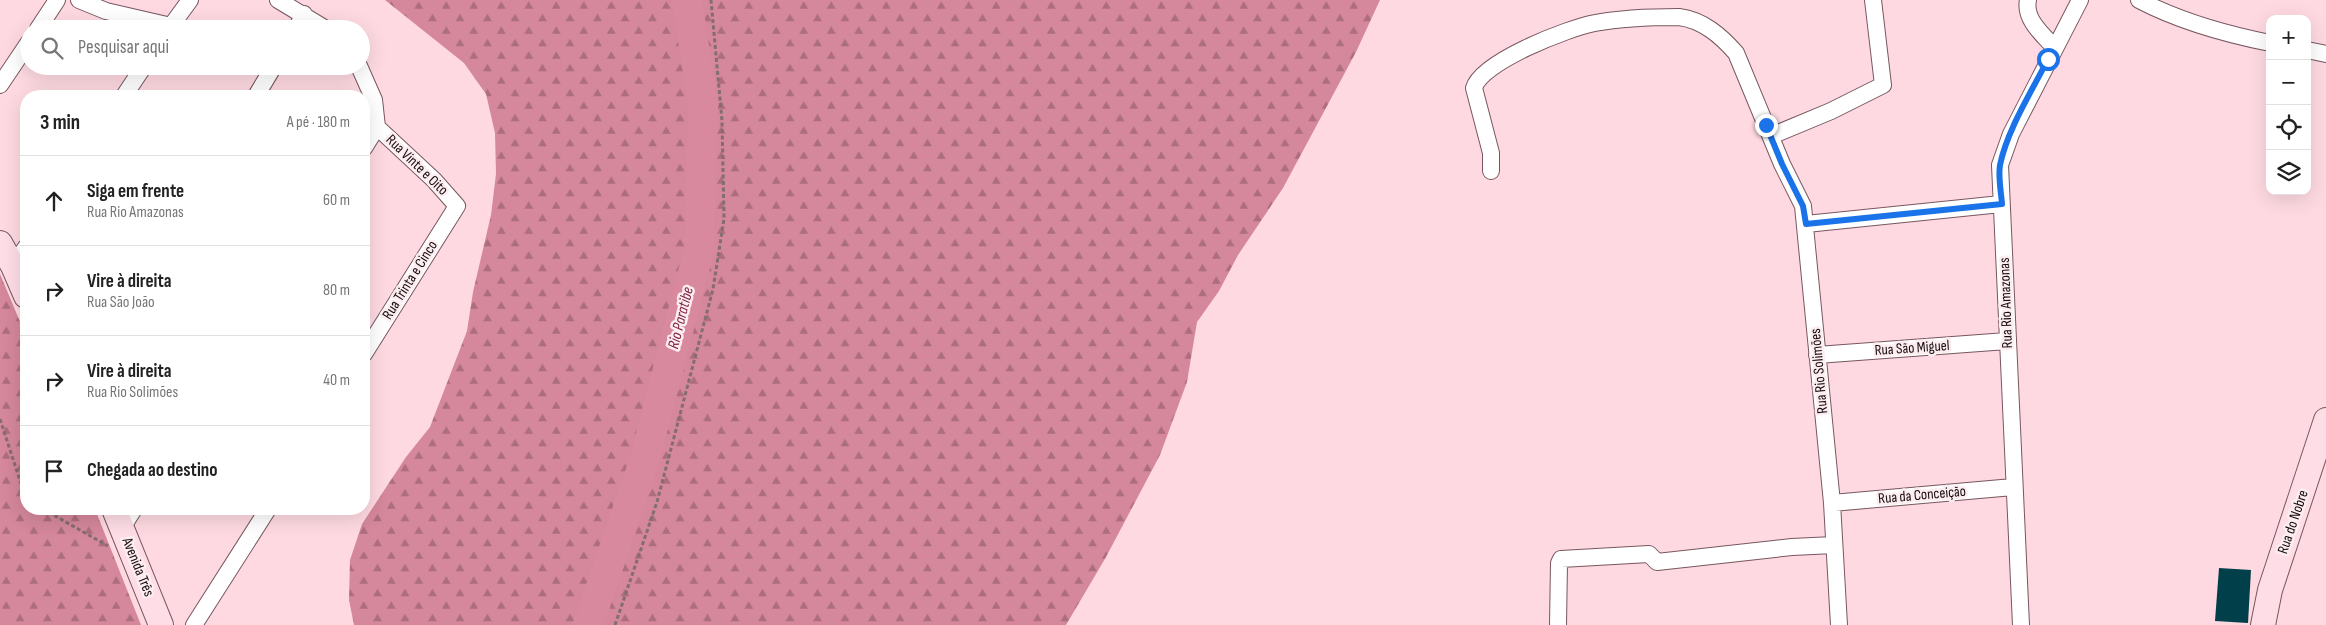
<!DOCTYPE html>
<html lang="pt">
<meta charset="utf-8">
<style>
:root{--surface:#fff;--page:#f6f6f6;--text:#222;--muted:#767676;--line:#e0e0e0}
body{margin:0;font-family:"Sofia Sans Condensed",sans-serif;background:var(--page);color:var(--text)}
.controls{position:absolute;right:15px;top:15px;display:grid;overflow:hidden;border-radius:10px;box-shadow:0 5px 20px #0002}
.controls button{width:45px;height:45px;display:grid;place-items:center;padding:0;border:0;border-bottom:1px solid var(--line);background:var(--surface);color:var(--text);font:25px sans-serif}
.stop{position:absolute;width:15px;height:15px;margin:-11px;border:4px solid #1a73e8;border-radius:50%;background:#fff}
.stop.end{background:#1a73e8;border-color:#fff;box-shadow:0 1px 5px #0008}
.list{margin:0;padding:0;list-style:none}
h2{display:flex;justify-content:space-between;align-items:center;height:65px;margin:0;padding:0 20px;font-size:21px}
h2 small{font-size:16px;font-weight:400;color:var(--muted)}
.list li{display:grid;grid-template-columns:32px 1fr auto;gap:15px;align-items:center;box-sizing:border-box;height:90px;padding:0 20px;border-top:1px solid var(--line)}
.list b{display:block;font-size:19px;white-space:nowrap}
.list p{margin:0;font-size:16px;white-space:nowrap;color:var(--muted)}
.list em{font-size:16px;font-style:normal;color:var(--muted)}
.icon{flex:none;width:28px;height:28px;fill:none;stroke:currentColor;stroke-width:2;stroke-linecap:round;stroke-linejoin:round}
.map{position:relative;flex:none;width:2326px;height:625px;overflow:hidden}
.search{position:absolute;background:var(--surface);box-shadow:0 5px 20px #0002;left:20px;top:20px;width:350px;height:55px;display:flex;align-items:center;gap:12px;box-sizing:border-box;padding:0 18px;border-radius:28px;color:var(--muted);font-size:19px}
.panel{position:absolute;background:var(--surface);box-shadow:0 5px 20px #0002;left:20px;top:90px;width:350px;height:425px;border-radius:20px}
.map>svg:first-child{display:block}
.forest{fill:url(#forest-firs)}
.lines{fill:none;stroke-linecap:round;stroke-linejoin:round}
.river{stroke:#d8899d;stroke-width:30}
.building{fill:#013f4a}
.street-casing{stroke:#77575f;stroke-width:18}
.secondary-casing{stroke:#77575f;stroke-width:26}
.path{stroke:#846d72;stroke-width:3;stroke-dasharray:4 2.5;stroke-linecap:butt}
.street{stroke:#fff;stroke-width:16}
.secondary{stroke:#fedde6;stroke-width:24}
.route{stroke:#1a73e8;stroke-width:6}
.labels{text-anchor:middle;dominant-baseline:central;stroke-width:5;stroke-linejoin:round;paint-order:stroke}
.street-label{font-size:15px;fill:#150a0d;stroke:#fcedf0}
.water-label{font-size:16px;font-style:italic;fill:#802444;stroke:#fcedf0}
</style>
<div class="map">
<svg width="2326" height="625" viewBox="0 0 2326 625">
<defs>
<pattern id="forest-firs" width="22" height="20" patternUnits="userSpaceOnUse" patternTransform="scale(1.25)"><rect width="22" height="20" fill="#d5879b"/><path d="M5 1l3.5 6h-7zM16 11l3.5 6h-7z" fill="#ac6d7d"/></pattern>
</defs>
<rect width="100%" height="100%" fill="#fed9e1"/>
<path class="forest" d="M385,0H1380L1356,52L1283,188L1238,255L1219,291L1197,322L1187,382L1160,455L1106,557L1066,625H354L349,600L350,560L362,524L406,457L430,427L467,331L473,292L491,215L496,174L495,133L486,94L464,63Z
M0,274L26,336V509H95L141,625H0Z"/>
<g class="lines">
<path class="river" d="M588,625L644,462L699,250L703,106L687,0"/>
</g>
<path class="building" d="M2219,568L2251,570L2248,623L2215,621Z"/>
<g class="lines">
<defs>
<path id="street" d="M79,0L106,11L171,26L190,0
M278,0L326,29
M2028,0C2024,19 2042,34 2054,47
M2139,0C2179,21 2225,34 2270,43
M38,29L57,0
M296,29L304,14
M2307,50L2326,54
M359,66L374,100L377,127L434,180L457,206L364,354
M0,85L29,42
M124,96L144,66
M256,96L274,66
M1771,136L1831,111L1883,85L1873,0
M364,148L377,127
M1491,171V153L1474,88C1481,62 1568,28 1595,23C1622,18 1652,17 1679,17C1703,20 1721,36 1736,53L1782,164L1803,206L1832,503L1839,625
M1806,224L2001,204
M13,266L26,247
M1817,355L2007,341
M1832,503L2013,487
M122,528L134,509
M194,625L268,509
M1558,625L1559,563L1561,559L1649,554L1657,562L1792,547L1834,545
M2021,625L2000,165L2011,134L2080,0"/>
<path id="secondary" d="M0,243L13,266L26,296
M114,509L161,625
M2263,625L2270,590L2326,420"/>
</defs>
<use href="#street" class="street-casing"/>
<use href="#secondary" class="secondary-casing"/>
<path class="path" d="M0,419L26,499
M43,509L108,546
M615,625L657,502L713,289L724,219L722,121L711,0"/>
<use href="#street" class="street"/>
<use href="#secondary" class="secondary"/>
</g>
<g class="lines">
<path class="route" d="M1766,125L1782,164L1803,206L1806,224L2002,204C2001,191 1998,177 2000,165C2007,130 2032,91 2048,59"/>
</g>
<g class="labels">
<g class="street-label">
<text transform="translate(417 165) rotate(44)">Rua Vinte e Oito</text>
<text transform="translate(410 280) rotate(-58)">Rua Trinta e Cinco</text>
<text transform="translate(2006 303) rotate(-92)">Rua Rio Amazonas</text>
<text transform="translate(1912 348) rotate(-4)">Rua São Miguel</text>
<text transform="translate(1819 371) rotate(-95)">Rua Rio Solimões</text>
<text transform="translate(1922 495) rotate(-5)">Rua da Conceição</text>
<text transform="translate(2293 522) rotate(-71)">Rua do Nobre</text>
<text transform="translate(138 567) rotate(68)">Avenida Três</text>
</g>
<g class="water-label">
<text transform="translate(681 318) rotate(-76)">Rio Paratibe</text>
</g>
</g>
</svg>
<div class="controls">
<button>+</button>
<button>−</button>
<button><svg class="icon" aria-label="locate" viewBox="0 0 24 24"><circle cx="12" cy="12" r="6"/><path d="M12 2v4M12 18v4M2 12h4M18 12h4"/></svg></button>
<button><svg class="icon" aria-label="layers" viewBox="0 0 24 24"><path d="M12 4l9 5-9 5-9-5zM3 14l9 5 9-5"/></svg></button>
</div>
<div class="stop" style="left:2048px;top:59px"></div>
<div class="stop end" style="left:1766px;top:125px"></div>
<div class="search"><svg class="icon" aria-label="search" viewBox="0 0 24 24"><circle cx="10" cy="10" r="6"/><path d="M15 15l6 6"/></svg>Pesquisar aqui</div>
<section class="panel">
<h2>3 min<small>A pé · 180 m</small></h2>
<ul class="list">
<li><svg class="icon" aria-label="ahead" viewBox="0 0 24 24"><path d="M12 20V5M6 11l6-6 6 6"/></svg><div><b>Siga em frente</b><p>Rua Rio Amazonas</p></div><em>60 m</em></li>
<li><svg class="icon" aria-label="right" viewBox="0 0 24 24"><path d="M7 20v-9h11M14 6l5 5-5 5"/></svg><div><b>Vire à direita</b><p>Rua São João</p></div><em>80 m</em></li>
<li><svg class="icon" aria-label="right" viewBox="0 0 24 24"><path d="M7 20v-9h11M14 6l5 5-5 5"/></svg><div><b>Vire à direita</b><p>Rua Rio Solimões</p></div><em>40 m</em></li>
<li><svg class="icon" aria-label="arrive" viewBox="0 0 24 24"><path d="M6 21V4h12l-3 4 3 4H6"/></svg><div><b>Chegada ao destino</b></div></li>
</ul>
</section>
</div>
